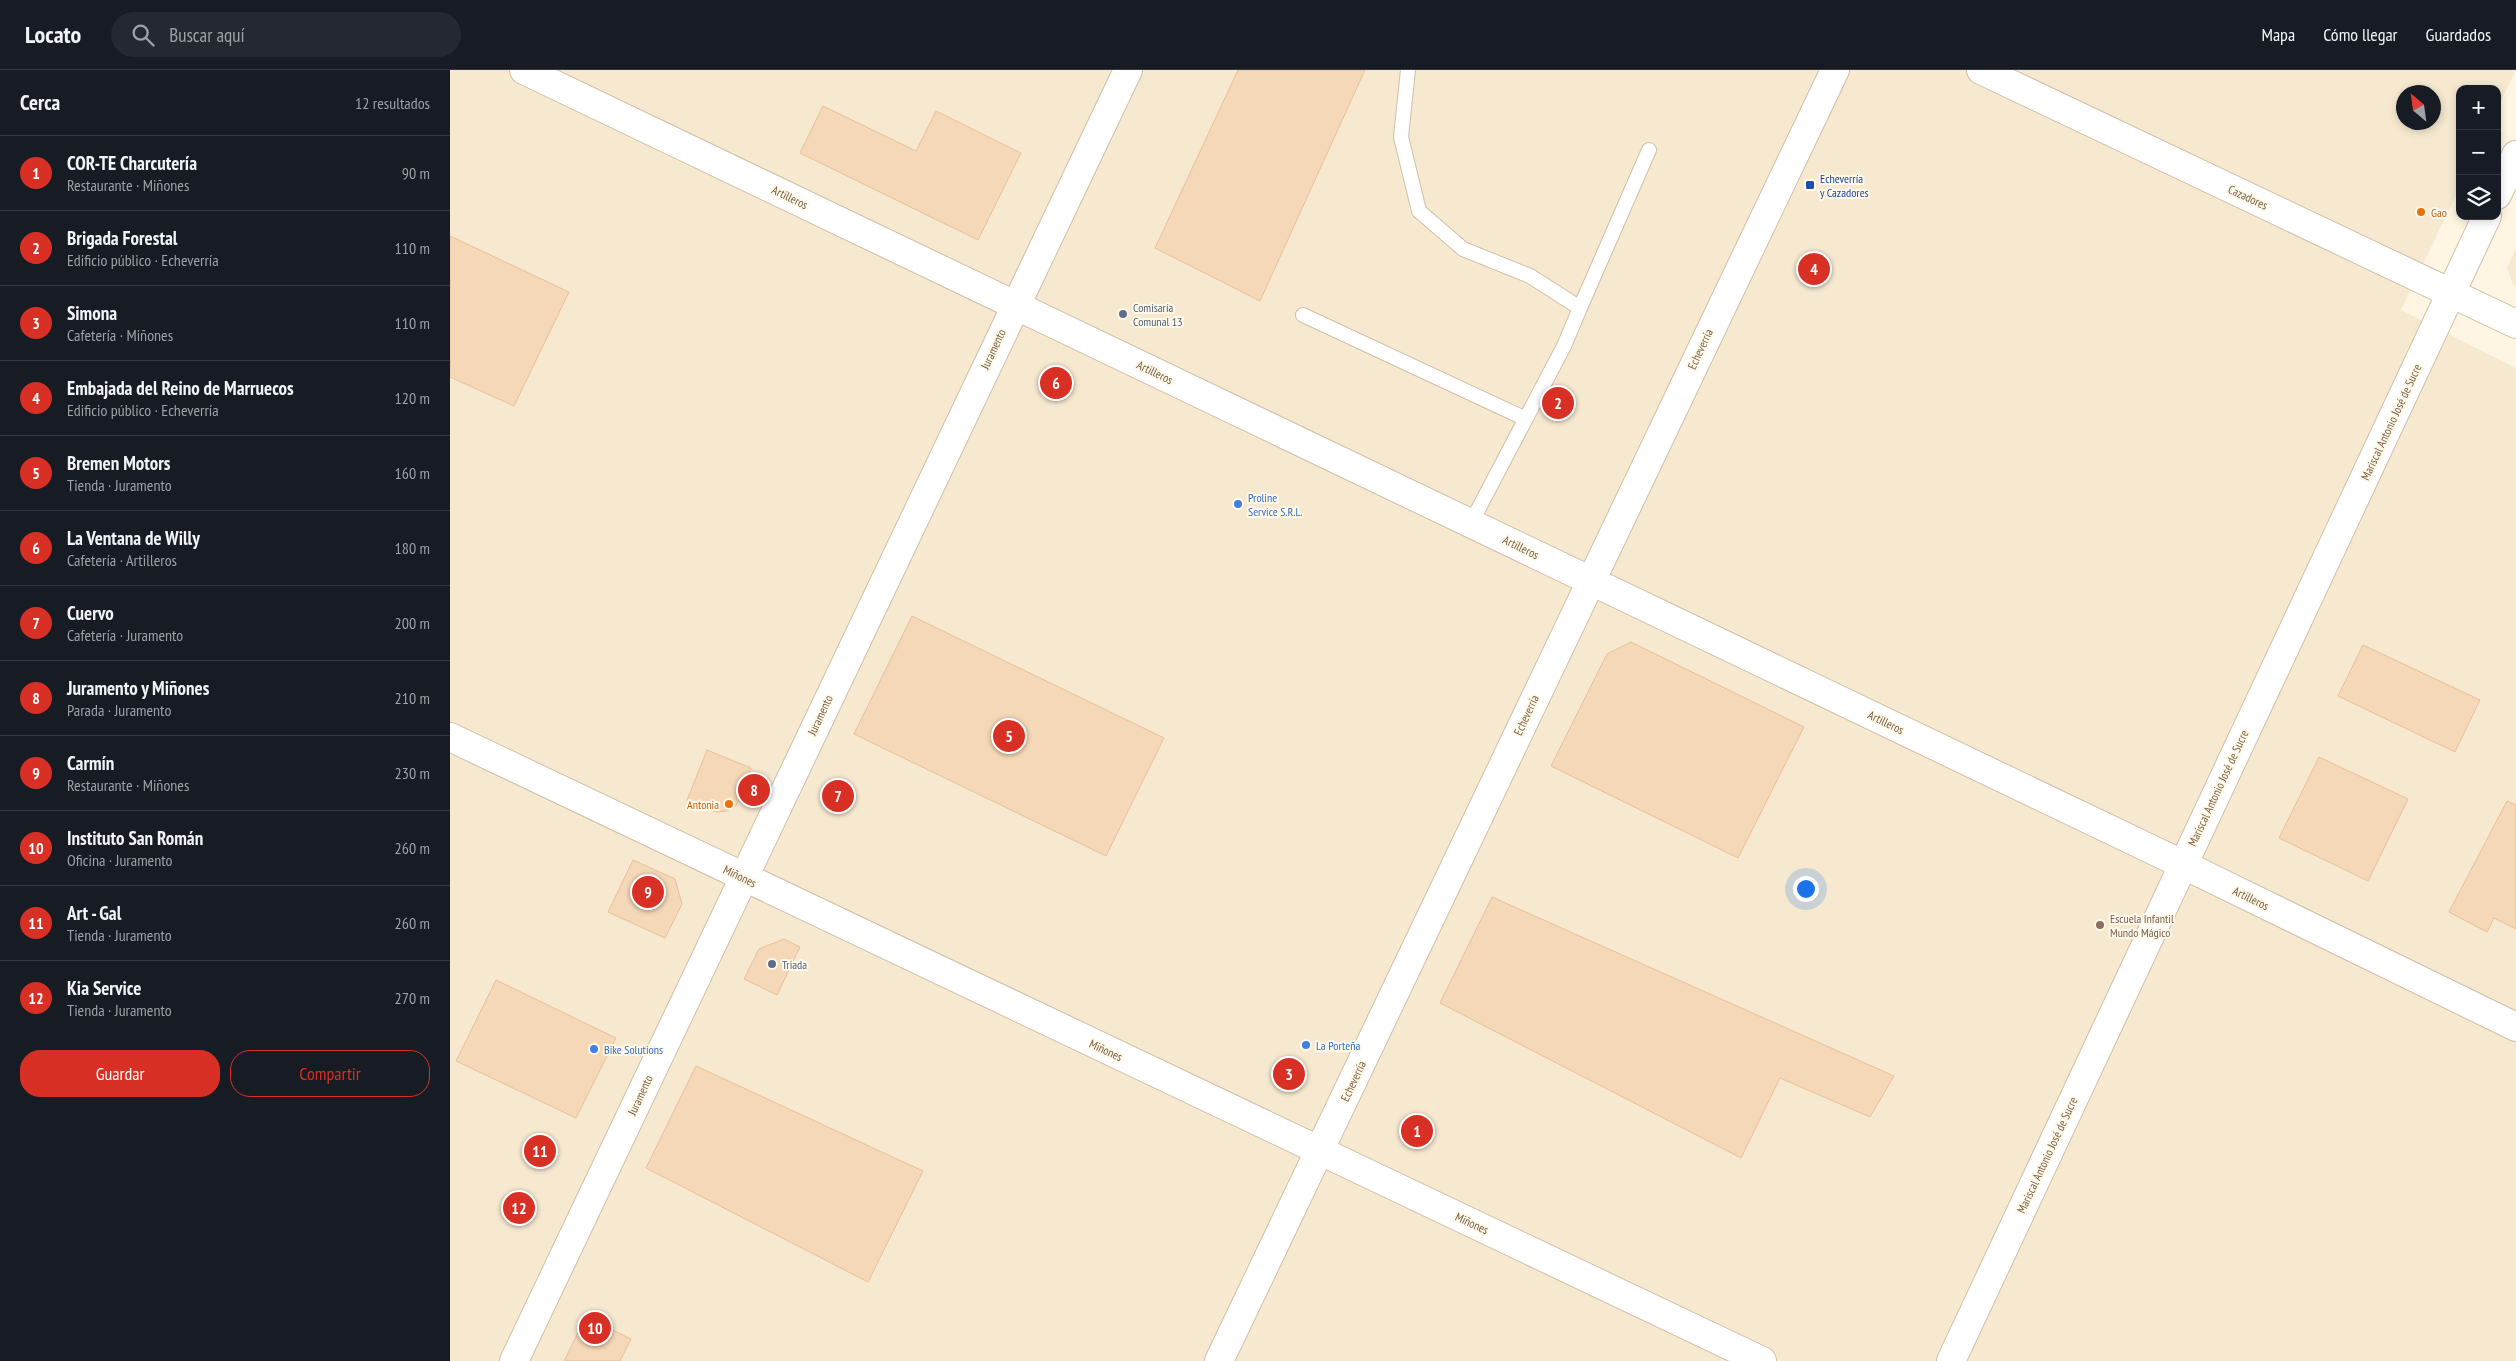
<!DOCTYPE html>
<html lang="es">
<meta charset="utf-8">
<style>
:root{--surface:#171b24;--page:#242831;--text:#f1f3f6;--muted:#9ea1a6;--line:#363941;--accent:#d93025}
body{margin:0;font-family:"PT Sans Narrow",sans-serif;background:var(--page);color:var(--text)}
.controls{position:absolute;right:15px;top:15px;display:grid;overflow:hidden;border-radius:10px;box-shadow:0 2px 8px #0003}
.controls button{width:45px;height:45px;display:grid;place-items:center;padding:0;border:0;border-bottom:1px solid var(--line);background:var(--surface);color:var(--text);font:25px sans-serif}
.compass{position:absolute;left:1946px;top:15px;width:45px;height:45px;border-radius:50%;background:var(--surface);box-shadow:0 2px 8px #0003;rotate:331deg}
.you{position:absolute;left:1355px;top:818px;width:18px;height:18px;margin:-12px;border:4px solid #fff;border-radius:50%;background:#1a73e8;box-shadow:0 0 0 8px #1a73e833}
.badge{display:grid;place-items:center;width:32px;height:32px;border-radius:50%;background:var(--accent);color:#fff;font-size:16px;font-weight:700}
.pin{position:absolute;translate:-50% -50%;border:2px solid #fff;box-shadow:0 1px 5px #0006}
.list{margin:0;padding:0;list-style:none}
h2{display:flex;justify-content:space-between;align-items:center;height:65px;margin:0;padding:0 20px;font-size:21px}
h2 small{font-size:16px;font-weight:400;color:var(--muted)}
.list li{display:grid;grid-template-columns:32px 1fr auto;gap:15px;align-items:center;box-sizing:border-box;height:75px;padding:0 20px;border-top:1px solid var(--line)}
.list b{display:block;font-size:19px;white-space:nowrap}
.list p{margin:0;font-size:16px;white-space:nowrap;color:var(--muted)}
.list em{font-size:16px;font-style:normal;color:var(--muted)}
.actions{display:flex;gap:10px;padding:15px 20px}
.actions a{flex:1;padding:11px 0;border:1px solid var(--accent);border-radius:20px;text-align:center;font-size:18px;color:var(--accent)}
.actions .main{background:var(--accent);color:#fff}
.icon{flex:none;width:28px;height:28px;fill:none;stroke:currentColor;stroke-width:2;stroke-linecap:round;stroke-linejoin:round}
.map{position:relative;flex:none;width:2066px;height:1291px;overflow:hidden}
header{display:flex;align-items:center;gap:30px;box-sizing:border-box;height:70px;padding:0 25px;background:var(--surface);border-bottom:1px solid var(--line)}
header strong{font-size:24px}
nav{display:flex;gap:28px;margin-inline-start:auto;font-size:18px}
.search{width:350px;height:45px;background:var(--page);display:flex;align-items:center;gap:12px;box-sizing:border-box;padding:0 18px;border-radius:28px;color:var(--muted);font-size:19px}
main{display:flex}
aside{flex:1;background:var(--surface)}
.map>svg:first-child{display:block}
.residential{fill:#f6e9d0;fill-rule:evenodd}
.building{fill:#f5d8b7;stroke:#e9c097}
.lines{fill:none;stroke-linecap:round;stroke-linejoin:round}
.service-casing{stroke:#d0bea8;stroke-width:16}
.minor-casing{stroke:#d0bea8;stroke-width:30}
.service{stroke:#fff;stroke-width:14}
.minor{stroke:#fff;stroke-width:28}
.transit-dot{fill:#1a4fb4;stroke:#fff9e9;stroke-width:2}
.food-dot{fill:#e8710a;stroke:#fff9e9;stroke-width:2}
.service-dot{fill:#5c6f8a;stroke:#fff9e9;stroke-width:2}
.shop-dot{fill:#3f7fe0;stroke:#fff9e9;stroke-width:2}
.education-dot{fill:#8d6e63;stroke:#fff9e9;stroke-width:2}
.labels{text-anchor:middle;dominant-baseline:central;stroke-width:4;stroke-linejoin:round;paint-order:stroke}
.transit-label{font-size:12px;fill:#164399;stroke:#fff9e9;text-anchor:start}
.street-label{font-size:12px;fill:#775e46;stroke:#fff9e9}
.food-label{font-size:12px;fill:#c56008;stroke:#fff9e9;text-anchor:start}
.service-label{font-size:12px;fill:#4e5e75;stroke:#fff9e9;text-anchor:start}
.shop-label{font-size:12px;fill:#366cbe;stroke:#fff9e9;text-anchor:start}
.education-label{font-size:12px;fill:#785e54;stroke:#fff9e9;text-anchor:start}
</style>
<header>
<strong>Locato</strong>
<div class="search"><svg class="icon" aria-label="search" viewBox="0 0 24 24"><circle cx="10" cy="10" r="6"/><path d="M15 15l6 6"/></svg>Buscar aquí</div>
<nav><a>Mapa</a><a>Cómo llegar</a><a>Guardados</a></nav>
</header>
<main>
<aside>
<h2>Cerca<small>12 resultados</small></h2>
<ul class="list">
<li><span class="badge">1</span><div><b>COR-TE Charcutería</b><p>Restaurante · Miñones</p></div><em>90 m</em></li>
<li><span class="badge">2</span><div><b>Brigada Forestal</b><p>Edificio público · Echeverría</p></div><em>110 m</em></li>
<li><span class="badge">3</span><div><b>Simona</b><p>Cafetería · Miñones</p></div><em>110 m</em></li>
<li><span class="badge">4</span><div><b>Embajada del Reino de Marruecos</b><p>Edificio público · Echeverría</p></div><em>120 m</em></li>
<li><span class="badge">5</span><div><b>Bremen Motors</b><p>Tienda · Juramento</p></div><em>160 m</em></li>
<li><span class="badge">6</span><div><b>La Ventana de Willy</b><p>Cafetería · Artilleros</p></div><em>180 m</em></li>
<li><span class="badge">7</span><div><b>Cuervo</b><p>Cafetería · Juramento</p></div><em>200 m</em></li>
<li><span class="badge">8</span><div><b>Juramento y Miñones</b><p>Parada · Juramento</p></div><em>210 m</em></li>
<li><span class="badge">9</span><div><b>Carmín</b><p>Restaurante · Miñones</p></div><em>230 m</em></li>
<li><span class="badge">10</span><div><b>Instituto San Román</b><p>Oficina · Juramento</p></div><em>260 m</em></li>
<li><span class="badge">11</span><div><b>Art - Gal</b><p>Tienda · Juramento</p></div><em>260 m</em></li>
<li><span class="badge">12</span><div><b>Kia Service</b><p>Tienda · Juramento</p></div><em>270 m</em></li>
</ul>
<div class="actions"><a class="main">Guardar</a><a>Compartir</a></div>
</aside>
<div class="map">
<svg width="2066" height="1291" viewBox="0 0 2066 1291">
<rect width="100%" height="100%" fill="#fef6e2"/>
<path class="residential" d="M0,0H2066L2047,39V19H2010V117L1951,240L2066,298V1291H0ZM1954,22H1984V52H1954Z
M2066,179V216L2063,214L2057,198Z"/>
<path class="building" d="M788,0H915L810,231L705,178Z
M373,36L466,81L486,41L571,83L528,170L350,83Z
M0,166L119,222L64,336L0,307Z
M462,546L714,668L656,786L404,664Z
M1181,572L1354,657L1288,788L1101,696L1157,584Z
M1913,575L2030,630L2005,682L1888,626Z
M257,680L301,698L286,736L277,741L266,742L237,730Z
M1869,687L1958,729L1918,811L1829,768Z
M2057,731L2066,735V859L2044,848L2037,862L1999,842Z
M183,790L225,809L232,834L215,868L158,842Z
M1042,827L1444,1006L1420,1047L1330,1008L1291,1088L990,933Z
M334,869L350,877L327,925L294,909L309,879Z
M46,910L166,968L126,1048L6,991Z
M246,996L473,1101L418,1212L196,1098Z
M136,1247L181,1269L170,1291H114Z"/>
<g class="lines">
<defs>
<path id="service" d="M958,0L951,67L969,141L1013,179L1080,206L1130,238L1114,276L1021,453
M1130,238L1199,80
M853,245L1076,349"/>
<path id="minor" d="M74,0L1732,794L2066,957
M1531,0L2066,254
M2047,125L2066,85
M0,667L1312,1291
M64,1291L678,0
M769,1291L1385,0
M1501,1291L2037,146"/>
</defs>
<use href="#service" class="service-casing"/>
<use href="#minor" class="minor-casing"/>
<use href="#service" class="service"/>
<use href="#minor" class="minor"/>
</g>
<rect class="transit-dot" x="1355" y="110" width="10" height="10" rx="2.5"/>
<g class="food-dot">
<circle cx="1971" cy="142" r="5"/>
<circle cx="279" cy="734" r="5"/>
</g>
<g class="service-dot">
<circle cx="673" cy="244" r="5"/>
<circle cx="322" cy="894" r="5"/>
</g>
<g class="shop-dot">
<circle cx="788" cy="434" r="5"/>
<circle cx="856" cy="975" r="5"/>
<circle cx="144" cy="979" r="5"/>
</g>
<circle class="education-dot" cx="1650" cy="855" r="5"/>
<g class="labels">
<g class="transit-label">
<text x="1370" y="108">Echeverría<tspan x="1370" dy="14">y Cazadores</tspan></text>
</g>
<g class="street-label">
<text transform="translate(340 127) rotate(26)">Artilleros</text>
<text transform="translate(1798 127) rotate(25)">Cazadores</text>
<text transform="translate(543 279) rotate(-65)">Juramento</text>
<text transform="translate(1250 279) rotate(-65)">Echeverría</text>
<text transform="translate(705 302) rotate(26)">Artilleros</text>
<text transform="translate(1941 352) rotate(-65)">Mariscal Antonio José de Sucre</text>
<text transform="translate(1071 477) rotate(26)">Artilleros</text>
<text transform="translate(370 645) rotate(-65)">Juramento</text>
<text transform="translate(1076 645) rotate(-65)">Echeverría</text>
<text transform="translate(1436 652) rotate(26)">Artilleros</text>
<text transform="translate(1768 718) rotate(-65)">Mariscal Antonio José de Sucre</text>
<text transform="translate(290 806) rotate(26)">Miñones</text>
<text transform="translate(1801 828) rotate(26)">Artilleros</text>
<text transform="translate(656 980) rotate(25)">Miñones</text>
<text transform="translate(903 1011) rotate(-65)">Echeverría</text>
<text transform="translate(190 1025) rotate(-65)">Juramento</text>
<text transform="translate(1597 1085) rotate(-65)">Mariscal Antonio José de Sucre</text>
<text transform="translate(1022 1153) rotate(25)">Miñones</text>
</g>
<g class="food-label">
<text x="1981" y="142">Gao</text>
<text x="269" y="734" text-anchor="end">Antonia</text>
</g>
<g class="service-label">
<text x="683" y="237">Comisaría<tspan x="683" dy="14">Comunal 13</tspan></text>
<text x="332" y="894">Triada</text>
</g>
<g class="shop-label">
<text x="798" y="427">Proline<tspan x="798" dy="14">Service S.R.L.</tspan></text>
<text x="866" y="975">La Porteña</text>
<text x="154" y="979">Bike Solutions</text>
</g>
<g class="education-label">
<text x="1660" y="848">Escuela Infantil<tspan x="1660" dy="14">Mundo Mágico</tspan></text>
</g>
</g>
</svg>
<div class="controls">
<button>+</button>
<button>−</button>
<button><svg class="icon" aria-label="layers" viewBox="0 0 24 24"><path d="M12 4l9 5-9 5-9-5zM3 14l9 5 9-5"/></svg></button>
</div>
<svg class="compass" viewBox="-18 -18 36 36"><path d="M0-13l5 13h-10z" fill="#e53935"/><path d="M0 13l5-13h-10z" fill="#9ea1a6"/></svg>
<div class="you"></div>
<div class="pin badge" style="left:967px;top:1061px">1</div>
<div class="pin badge" style="left:1108px;top:333px">2</div>
<div class="pin badge" style="left:839px;top:1004px">3</div>
<div class="pin badge" style="left:1364px;top:199px">4</div>
<div class="pin badge" style="left:559px;top:666px">5</div>
<div class="pin badge" style="left:606px;top:313px">6</div>
<div class="pin badge" style="left:388px;top:726px">7</div>
<div class="pin badge" style="left:304px;top:720px">8</div>
<div class="pin badge" style="left:198px;top:822px">9</div>
<div class="pin badge" style="left:145px;top:1258px">10</div>
<div class="pin badge" style="left:90px;top:1081px">11</div>
<div class="pin badge" style="left:69px;top:1138px">12</div>
</div>
</main>
